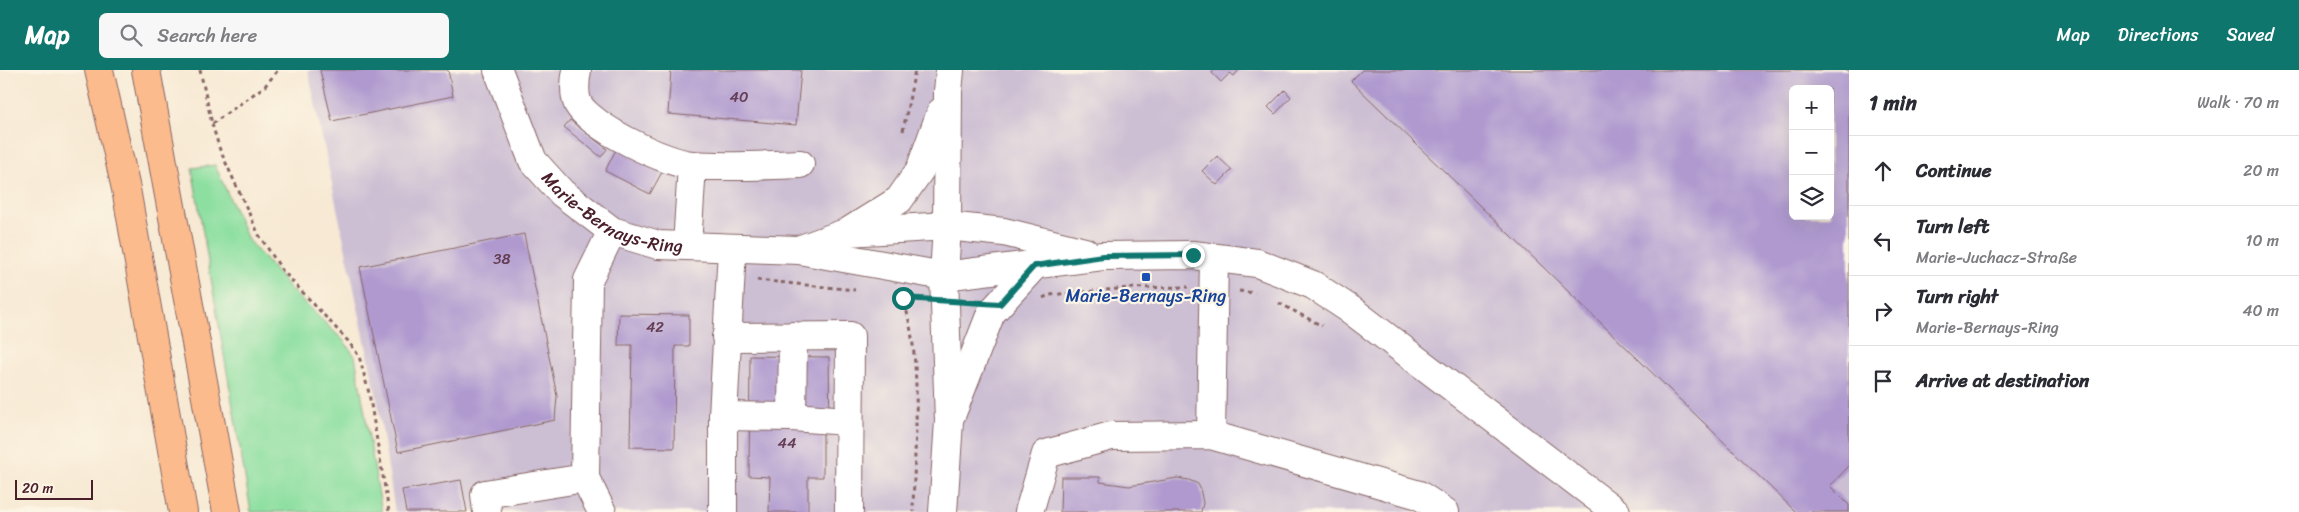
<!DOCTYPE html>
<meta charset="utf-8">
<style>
:root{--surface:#fff;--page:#f7f7f7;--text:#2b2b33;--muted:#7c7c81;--line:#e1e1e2;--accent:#0f766e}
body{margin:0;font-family:Sriracha,sans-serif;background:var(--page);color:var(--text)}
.controls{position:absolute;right:15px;top:15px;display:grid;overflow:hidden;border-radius:8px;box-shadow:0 5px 20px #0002}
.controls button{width:45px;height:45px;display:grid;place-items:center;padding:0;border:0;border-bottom:1px solid var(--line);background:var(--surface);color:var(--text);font:25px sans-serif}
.scale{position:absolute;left:15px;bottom:12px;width:78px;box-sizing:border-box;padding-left:5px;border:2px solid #4a1f2b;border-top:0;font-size:14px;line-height:18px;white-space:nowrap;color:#4a1f2b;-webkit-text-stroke:4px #fcf5e5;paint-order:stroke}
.stop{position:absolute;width:15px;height:15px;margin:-11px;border:4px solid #0f766e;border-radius:50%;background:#fff}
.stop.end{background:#0f766e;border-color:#fff;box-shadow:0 1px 5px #0008}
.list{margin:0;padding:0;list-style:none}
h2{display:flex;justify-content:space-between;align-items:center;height:65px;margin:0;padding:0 20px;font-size:21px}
h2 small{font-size:16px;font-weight:400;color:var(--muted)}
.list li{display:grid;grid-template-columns:32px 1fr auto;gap:15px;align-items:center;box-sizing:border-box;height:70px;padding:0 20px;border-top:1px solid var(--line)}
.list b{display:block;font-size:19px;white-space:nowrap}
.list p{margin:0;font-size:16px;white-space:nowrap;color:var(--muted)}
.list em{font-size:16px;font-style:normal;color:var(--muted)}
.icon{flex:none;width:28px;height:28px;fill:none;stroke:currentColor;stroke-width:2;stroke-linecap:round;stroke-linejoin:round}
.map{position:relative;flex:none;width:1849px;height:442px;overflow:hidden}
header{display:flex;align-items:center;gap:30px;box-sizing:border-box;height:70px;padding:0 25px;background:var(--accent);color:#fff}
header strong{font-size:24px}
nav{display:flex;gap:28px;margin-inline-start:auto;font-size:18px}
.search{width:350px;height:45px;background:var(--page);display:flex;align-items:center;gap:12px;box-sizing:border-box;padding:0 18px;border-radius:8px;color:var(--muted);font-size:19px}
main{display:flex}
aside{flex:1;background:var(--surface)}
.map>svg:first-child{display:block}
.industrial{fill:#ccbed3;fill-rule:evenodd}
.green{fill:#8cdfa0;stroke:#6b7f66}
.building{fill:#af99cf;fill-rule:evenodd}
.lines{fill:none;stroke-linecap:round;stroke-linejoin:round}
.minor-casing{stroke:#876666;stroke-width:30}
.highway-casing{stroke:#876666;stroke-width:30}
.path{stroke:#876666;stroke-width:3;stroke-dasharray:4 4;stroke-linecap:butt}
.minor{stroke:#fff;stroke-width:28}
.highway{stroke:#fbbb8c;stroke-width:28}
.route{stroke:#0f766e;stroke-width:6}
.transit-dot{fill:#1a4fb4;stroke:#fcf5e5;stroke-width:2}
.labels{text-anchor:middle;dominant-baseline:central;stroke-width:4.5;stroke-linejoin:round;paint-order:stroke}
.number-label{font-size:15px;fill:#633e54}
.street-label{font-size:18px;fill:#4a1f2b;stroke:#fcf5e5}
.transit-label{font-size:18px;fill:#164399;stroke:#fcf5e5}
</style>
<header>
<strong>Map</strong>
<div class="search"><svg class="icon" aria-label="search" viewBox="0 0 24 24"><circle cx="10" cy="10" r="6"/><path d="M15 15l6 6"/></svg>Search here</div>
<nav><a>Map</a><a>Directions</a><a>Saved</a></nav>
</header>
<main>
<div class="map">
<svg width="1849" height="442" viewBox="0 0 1849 442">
<rect width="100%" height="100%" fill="#fcf5e5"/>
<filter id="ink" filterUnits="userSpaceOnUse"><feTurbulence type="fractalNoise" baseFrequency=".02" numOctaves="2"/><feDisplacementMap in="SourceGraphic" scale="10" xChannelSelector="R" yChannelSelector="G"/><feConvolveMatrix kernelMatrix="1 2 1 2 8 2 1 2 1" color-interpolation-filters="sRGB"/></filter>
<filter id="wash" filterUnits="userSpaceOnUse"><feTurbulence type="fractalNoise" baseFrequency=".0096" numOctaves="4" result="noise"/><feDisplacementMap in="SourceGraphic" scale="20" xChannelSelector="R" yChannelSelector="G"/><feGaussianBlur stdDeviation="1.12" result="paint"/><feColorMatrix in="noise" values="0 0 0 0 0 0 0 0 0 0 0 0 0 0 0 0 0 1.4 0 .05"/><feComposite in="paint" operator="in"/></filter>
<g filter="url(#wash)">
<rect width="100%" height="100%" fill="#f7e9d3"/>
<path class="industrial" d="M308,0H1849V442H395L377,328ZM1793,19H1830V146H1793Z"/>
<path class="green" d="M215,95L248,170L296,225L343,270L355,286L382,442H251L192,98Z"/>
<g id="blocks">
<path class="building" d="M320,0H448L453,26L332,51Z
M671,0H801L796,55L668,44Z
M1214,0H1239L1234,6L1230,3L1221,12L1212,3Z
M1362,0H1849V396L1830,416L1849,435V442H1796L1351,11ZM1793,19H1830V146H1793Z
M1285,20L1291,27L1275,44L1268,37Z
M570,50L607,79L601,87L564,57Z
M617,78L662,102L650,124L605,101Z
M1217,86L1232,100L1217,115L1202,101Z
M524,164L557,326L555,350L398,382L360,197Z
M619,244L689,245V276H675L674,378L630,377L632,275H618Z
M750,286L829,287L830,363L823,362V407H808V442H769L770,407L749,406Z
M1061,407H1100V412L1129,416L1177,408L1189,410L1198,414L1200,418L1203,433L1201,442H1060Z
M461,410L467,442H406L402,420Z"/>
</g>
</g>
<g filter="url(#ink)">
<use href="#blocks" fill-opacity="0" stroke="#876666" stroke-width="1"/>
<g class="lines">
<defs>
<g id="minor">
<path id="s1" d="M498,0L533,91L562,123L612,161L658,175L799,180L944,206L1103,186L1193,185L1257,193L1313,215L1351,240L1616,442"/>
<path d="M577,0C575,10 574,25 578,34C591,57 667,94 693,95C729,98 765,95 800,94"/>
<path d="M851,160L899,130L920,100L941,42"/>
<path d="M687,176L692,95"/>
<path d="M801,179L848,162L947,156L1004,162L1085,182"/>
<path d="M726,267L850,266L849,442"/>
<path d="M952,343L991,243L1034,196"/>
<path d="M723,346L792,347L848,351"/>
<path d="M792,347L793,266"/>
<path d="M1211,365L1214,188"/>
<path d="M487,442L485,424L585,408"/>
<path d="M602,442L585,408L588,210L612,161"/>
<path d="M723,442V346L732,179"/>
<path d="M943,442L949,351L944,206L947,156L948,22L950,0"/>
<path d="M1029,442L1046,384L1111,366L1211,365L1419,425L1445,442"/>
</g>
<path id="highway" d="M99,0L126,119L183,442
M146,0L227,442"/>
</defs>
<use href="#minor" class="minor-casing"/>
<use href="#highway" class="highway-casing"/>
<path class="path" d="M200,0L212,54L265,16L278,0
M212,54L220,80L259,165L282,200L348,271L359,286L369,323L389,442
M903,61L915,0
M757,210L855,220
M1239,221L1255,223
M1043,228L1049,225L1130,218L1188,217
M905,229L903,228C924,294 914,374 913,442
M1279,233L1322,256"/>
<use href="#minor" class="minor"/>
<use href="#highway" class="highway"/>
</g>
</g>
<g class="lines" filter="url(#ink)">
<path class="route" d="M903,228L1000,234L1034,196L1103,186L1193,185"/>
</g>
<rect class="transit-dot" x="1141" y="202" width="10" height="10" rx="2.5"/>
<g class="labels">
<g class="number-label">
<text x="739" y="27">40</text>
<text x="502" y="189">38</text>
<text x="655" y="257">42</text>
<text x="787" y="373">44</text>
</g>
<g class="street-label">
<text stroke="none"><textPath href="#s1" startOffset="196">Marie-Bernays-Ring</textPath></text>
</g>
<g class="transit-label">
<text x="1146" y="226">Marie-Bernays-Ring</text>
</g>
</g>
</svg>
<div class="controls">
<button>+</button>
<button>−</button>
<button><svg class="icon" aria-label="layers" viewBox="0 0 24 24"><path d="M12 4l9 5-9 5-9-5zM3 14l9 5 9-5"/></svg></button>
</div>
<div class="scale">20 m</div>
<div class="stop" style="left:903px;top:228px"></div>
<div class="stop end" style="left:1193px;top:185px"></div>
</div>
<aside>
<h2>1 min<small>Walk · 70 m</small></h2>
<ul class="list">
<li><svg class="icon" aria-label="ahead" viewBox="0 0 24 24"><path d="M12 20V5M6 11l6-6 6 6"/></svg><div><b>Continue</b></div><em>20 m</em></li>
<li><svg class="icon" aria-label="left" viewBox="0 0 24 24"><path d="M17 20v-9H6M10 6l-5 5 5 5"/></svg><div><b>Turn left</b><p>Marie-Juchacz-Straße</p></div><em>10 m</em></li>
<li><svg class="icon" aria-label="right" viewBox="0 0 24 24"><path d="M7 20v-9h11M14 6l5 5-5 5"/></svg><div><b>Turn right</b><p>Marie-Bernays-Ring</p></div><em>40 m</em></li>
<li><svg class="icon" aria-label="arrive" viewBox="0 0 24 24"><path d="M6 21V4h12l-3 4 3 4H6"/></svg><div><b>Arrive at destination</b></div></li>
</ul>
</aside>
</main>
